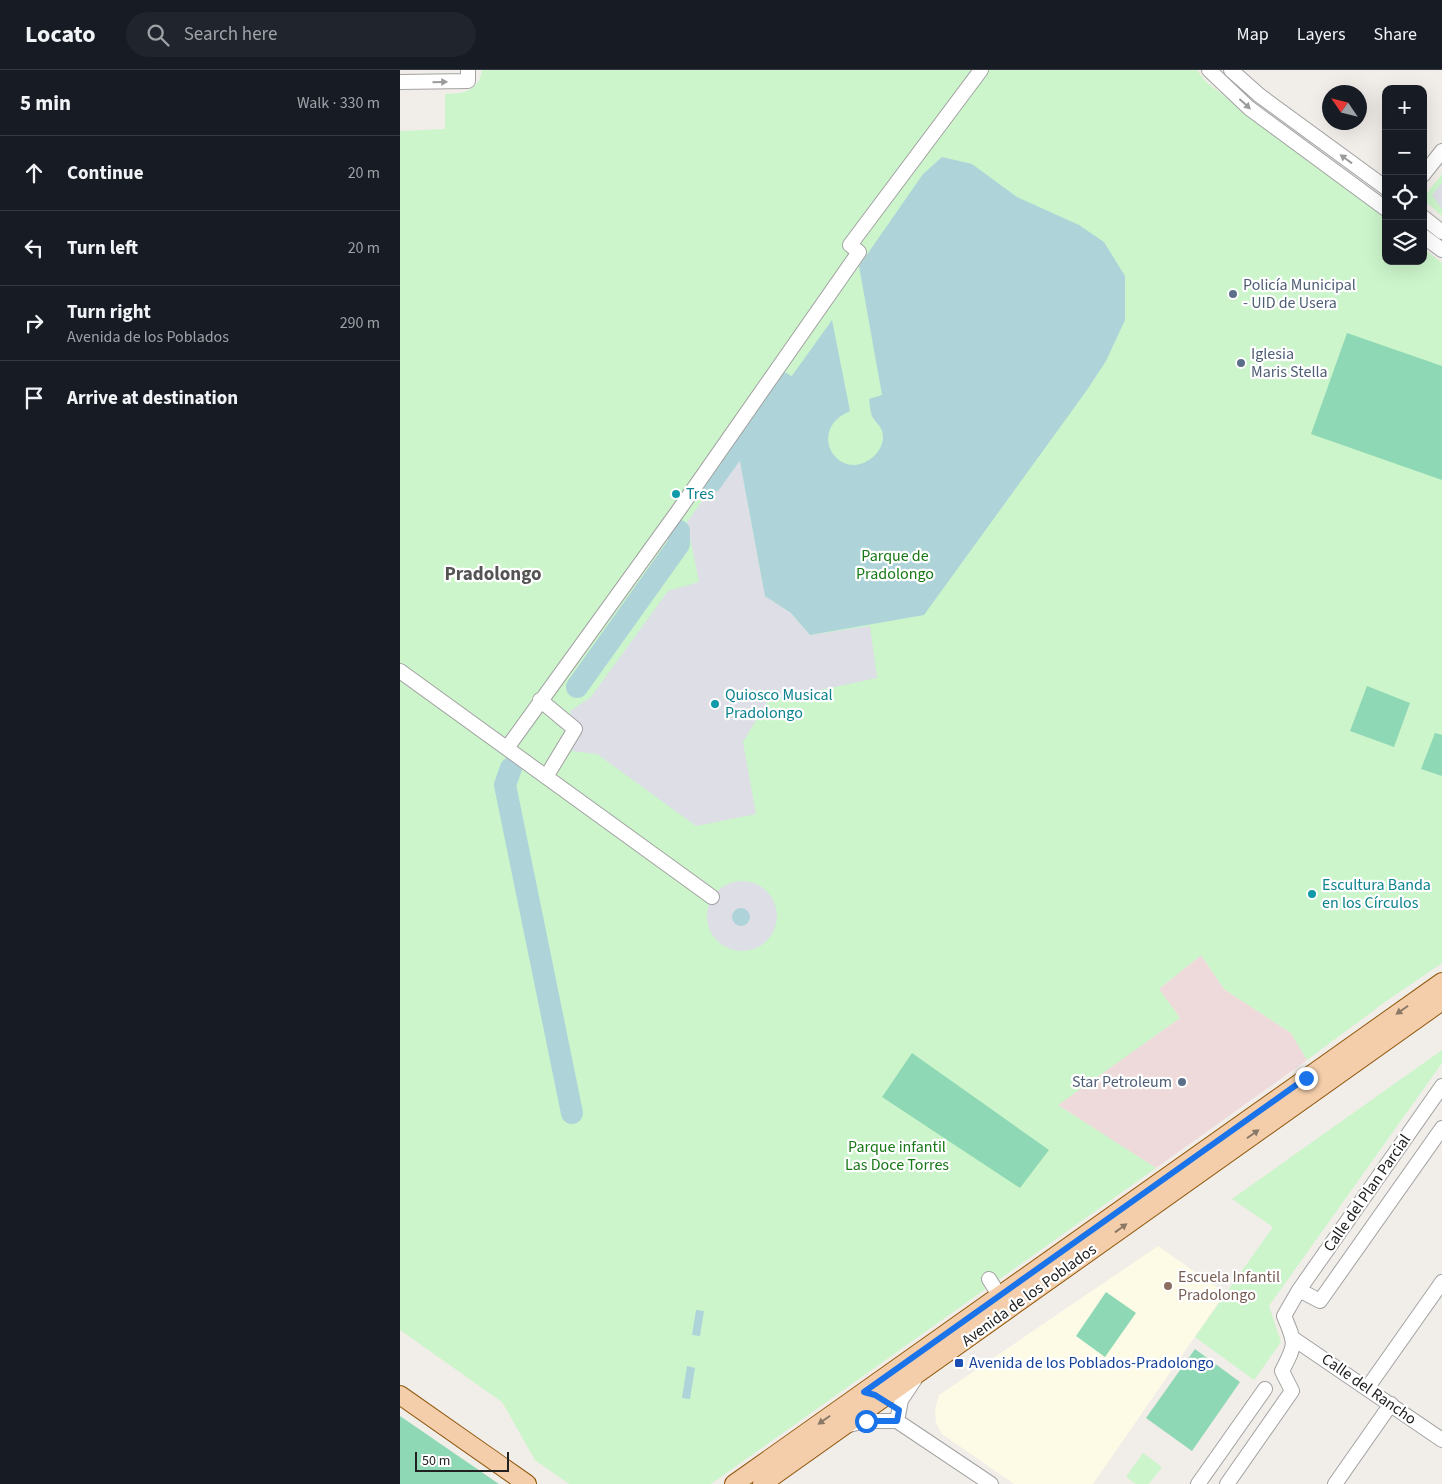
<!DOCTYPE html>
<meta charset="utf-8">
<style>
:root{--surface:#171b24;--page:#20242c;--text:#f1f3f6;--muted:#9ea1a6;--line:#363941}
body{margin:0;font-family:"Source Sans 3",sans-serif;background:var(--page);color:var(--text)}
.controls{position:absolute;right:15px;top:15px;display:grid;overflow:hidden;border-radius:10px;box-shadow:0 5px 20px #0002}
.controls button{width:45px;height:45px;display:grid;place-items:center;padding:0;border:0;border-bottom:1px solid var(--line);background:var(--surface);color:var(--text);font:25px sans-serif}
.compass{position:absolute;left:922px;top:15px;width:45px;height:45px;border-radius:50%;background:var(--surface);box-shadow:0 5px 20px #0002;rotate:305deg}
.scale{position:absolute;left:15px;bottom:12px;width:94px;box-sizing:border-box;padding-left:5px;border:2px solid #212121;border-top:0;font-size:14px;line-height:18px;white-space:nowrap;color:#212121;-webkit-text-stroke:4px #fff;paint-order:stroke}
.stop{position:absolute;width:15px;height:15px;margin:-11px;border:4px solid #1a73e8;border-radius:50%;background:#fff}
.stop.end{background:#1a73e8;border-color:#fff;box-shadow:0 1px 5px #0008}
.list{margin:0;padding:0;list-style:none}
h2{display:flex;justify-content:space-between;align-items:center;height:65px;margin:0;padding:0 20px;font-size:21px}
h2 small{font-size:16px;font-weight:400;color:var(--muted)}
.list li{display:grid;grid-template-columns:32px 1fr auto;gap:15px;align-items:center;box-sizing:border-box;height:75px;padding:0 20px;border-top:1px solid var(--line)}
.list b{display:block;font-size:19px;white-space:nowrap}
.list p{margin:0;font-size:16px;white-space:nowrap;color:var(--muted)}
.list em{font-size:16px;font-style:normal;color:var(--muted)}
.icon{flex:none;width:28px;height:28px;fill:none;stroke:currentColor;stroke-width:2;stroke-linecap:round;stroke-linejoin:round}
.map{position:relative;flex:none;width:1042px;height:1414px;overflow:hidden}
header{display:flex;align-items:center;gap:30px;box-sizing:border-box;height:70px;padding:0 25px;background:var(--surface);border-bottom:1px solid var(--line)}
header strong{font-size:24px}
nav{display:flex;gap:28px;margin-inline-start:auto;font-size:18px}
.search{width:350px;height:45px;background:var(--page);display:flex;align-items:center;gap:12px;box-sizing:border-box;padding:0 18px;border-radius:28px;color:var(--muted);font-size:19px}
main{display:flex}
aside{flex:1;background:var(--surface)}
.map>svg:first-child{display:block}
.commercial{fill:#efdadb}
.education{fill:#fdfae6}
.park{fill:#ccf5cb}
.pitch{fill:#8fd8b5}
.plaza{fill:#dddee6}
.water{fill:#aed4da}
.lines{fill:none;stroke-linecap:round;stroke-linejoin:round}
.river{stroke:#aed4da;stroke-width:22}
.minor-casing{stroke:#a2a2a2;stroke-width:16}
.major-casing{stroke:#91590e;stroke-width:20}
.minor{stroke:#fff;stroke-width:14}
.major{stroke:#f4ceab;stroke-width:18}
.oneway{fill:#9b9b9b}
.oneway2{fill:#8a7866}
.route{stroke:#1a73e8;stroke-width:6}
.service-dot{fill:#5c6f8a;stroke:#fff;stroke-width:2}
.culture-dot{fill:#0f9aa8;stroke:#fff;stroke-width:2}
.education-dot{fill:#8d6e63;stroke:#fff;stroke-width:2}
.transit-dot{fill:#1a4fb4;stroke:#fff;stroke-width:2}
.labels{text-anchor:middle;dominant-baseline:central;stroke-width:4.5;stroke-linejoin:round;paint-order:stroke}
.service-label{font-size:16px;fill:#4e5e75;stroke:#fff;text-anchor:start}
.culture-label{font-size:16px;fill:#0d838f;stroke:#fff;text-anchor:start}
.park-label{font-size:16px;fill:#177816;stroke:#fff}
.street-label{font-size:16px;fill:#212121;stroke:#fff}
.education-label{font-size:16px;fill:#785e54;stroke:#fff;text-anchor:start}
.transit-label{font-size:16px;fill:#164399;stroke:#fff;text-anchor:start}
.quarter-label{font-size:19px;font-weight:bold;fill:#545454;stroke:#fff}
</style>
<header>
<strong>Locato</strong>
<div class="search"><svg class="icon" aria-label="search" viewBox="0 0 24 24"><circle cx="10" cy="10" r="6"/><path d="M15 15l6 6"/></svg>Search here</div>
<nav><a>Map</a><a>Layers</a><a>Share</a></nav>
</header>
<main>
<aside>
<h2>5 min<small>Walk · 330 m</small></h2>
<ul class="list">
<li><svg class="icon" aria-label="ahead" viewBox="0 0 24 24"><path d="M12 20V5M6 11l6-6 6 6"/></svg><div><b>Continue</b></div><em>20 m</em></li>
<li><svg class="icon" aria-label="left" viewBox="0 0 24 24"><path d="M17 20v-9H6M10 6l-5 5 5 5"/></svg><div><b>Turn left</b></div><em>20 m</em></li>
<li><svg class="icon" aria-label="right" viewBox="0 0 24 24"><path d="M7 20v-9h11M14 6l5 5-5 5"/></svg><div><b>Turn right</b><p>Avenida de los Poblados</p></div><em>290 m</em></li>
<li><svg class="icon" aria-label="arrive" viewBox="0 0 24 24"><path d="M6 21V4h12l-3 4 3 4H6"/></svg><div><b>Arrive at destination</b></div></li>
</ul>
</aside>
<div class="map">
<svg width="1042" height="1414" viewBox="0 0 1042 1414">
<rect width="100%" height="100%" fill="#f1ede9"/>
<path class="commercial" d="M801,885L824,919L891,963L907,990L756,1098L657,1035L780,948L759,919Z"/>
<path class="education" d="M758,1176L825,1223L693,1414H614L542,1364L536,1353L535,1339L539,1325Z"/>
<path class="park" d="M82,0H797L806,12L986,149V191H1023V178L1042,193V893L985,932L907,990L891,963L824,919L801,885L759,919L780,948L658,1035L756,1098L311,1414H169L135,1390L102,1332L0,1260V61L45,59V24C63,24 79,21 82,0Z
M1042,104V146L1026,132L1027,123Z
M1042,980V993L869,1236L881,1272L854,1310L795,1267L873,1157L832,1129Z
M743,1383L762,1397L749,1414H736L726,1407Z"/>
<path class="pitch" d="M947,263L1042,296V410L911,364Z
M967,616L1010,633L994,677L950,661Z
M1035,663L1042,665V706L1021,699Z
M512,983L649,1080L620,1118L482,1027Z
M706,1222L736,1243L705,1287L676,1266Z
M795,1279L840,1312L792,1381L746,1348Z
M0,1346L99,1414H0Z"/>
<path class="plaza" d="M1042,113V139L1032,125Z
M338,381L365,526L391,543L410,565L470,556L477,608L368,631L343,672L356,744L296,756L197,684L172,681L175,659L170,641L191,627L268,521L299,512L287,452Z
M307 846a35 35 0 1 1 70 0a35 35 0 1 1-70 0Z"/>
<path class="water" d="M542,87L572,94L617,127L679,155L704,172L725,206V250L706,291L687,320L524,545L410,565L391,543L365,526L338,381L432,250L450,341C404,361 440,415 473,387C478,383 483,375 483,367C483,358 478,355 473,348C470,343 470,334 469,329L482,325L459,196L523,104Z
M332 847a9 9 0 1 1 18 0a9 9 0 1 1-18 0Z
M171,1035L178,1037L181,1041L164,1045L167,1037Z
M296,1240L304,1241L300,1266L292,1265Z
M287,1296L295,1298L290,1329L282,1328Z"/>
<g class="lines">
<path class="river" d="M311,412L382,313L385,315
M177,617L279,474V461
M111,698L105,715L172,1043"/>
<defs>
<path id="minor" d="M809,0L849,38L986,139
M831,0L859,25L986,118
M0,12L68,11V0
M1023,105L1042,81
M1023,147L1042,162
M1023,166L1042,180
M0,601L312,827
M140,630L175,659L146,707
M107,678L276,444L459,182L450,175L581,0
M589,1209L599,1225
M899,1220L920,1231L1042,1058
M894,1269L1042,1370
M968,1317L1042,1212
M497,1351L501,1330L515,1309
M449,1355L466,1351H497L591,1414
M798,1414L865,1319
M827,1414L892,1321L882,1301C896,1274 896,1274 884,1246L899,1220L1042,1016
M935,1414L991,1334"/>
<path id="major" d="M0,1325L127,1414
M334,1414L1042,912
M362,1414L1042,931"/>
</defs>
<use href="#minor" class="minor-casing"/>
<use href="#major" class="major-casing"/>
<use href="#minor" class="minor"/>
<use href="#major" class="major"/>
</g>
<defs><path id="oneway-solid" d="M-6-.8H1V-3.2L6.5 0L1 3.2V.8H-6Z" transform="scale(1.25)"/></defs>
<g class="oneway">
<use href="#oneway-solid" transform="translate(40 12) rotate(-1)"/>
<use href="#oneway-solid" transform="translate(845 34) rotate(42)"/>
<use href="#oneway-solid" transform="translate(946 89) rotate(-144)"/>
</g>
<g class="oneway2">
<use href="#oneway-solid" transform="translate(1002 940) rotate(145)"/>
<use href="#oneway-solid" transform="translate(853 1064) rotate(-35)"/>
<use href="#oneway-solid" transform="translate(721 1158) rotate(-36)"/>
<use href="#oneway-solid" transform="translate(424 1350) rotate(145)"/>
</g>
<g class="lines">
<path class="route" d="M466,1351H497L499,1340L475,1325L464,1322L906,1008"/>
</g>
<g class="service-dot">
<circle cx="833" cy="224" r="5"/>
<circle cx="841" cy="293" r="5"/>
<circle cx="782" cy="1012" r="5"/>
</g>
<g class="culture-dot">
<circle cx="276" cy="424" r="5"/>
<circle cx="315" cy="634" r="5"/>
<circle cx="912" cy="824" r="5"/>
</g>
<circle class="education-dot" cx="768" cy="1216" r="5"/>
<rect class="transit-dot" x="554" y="1288" width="10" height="10" rx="2.5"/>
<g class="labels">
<g class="service-label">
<text x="843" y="215">Policía Municipal<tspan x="843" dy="18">- UID de Usera</tspan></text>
<text x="851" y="284">Iglesia<tspan x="851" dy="18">Maris Stella</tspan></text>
<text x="772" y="1012" text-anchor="end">Star Petroleum</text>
</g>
<g class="culture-label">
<text x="286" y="424">Tres</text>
<text x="325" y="625">Quiosco Musical<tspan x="325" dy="18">Pradolongo</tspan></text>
<text x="922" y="815">Escultura Banda<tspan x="922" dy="18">en los Círculos</tspan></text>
</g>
<g class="park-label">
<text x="495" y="486">Parque de<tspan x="495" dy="18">Pradolongo</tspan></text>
<text x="497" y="1077">Parque infantil<tspan x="497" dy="18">Las Doce Torres</tspan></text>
</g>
<g class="street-label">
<text transform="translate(967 1123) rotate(-55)">Calle del Plan Parcial</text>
<text transform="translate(629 1225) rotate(-36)">Avenida de los Poblados</text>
<text transform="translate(969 1319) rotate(35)">Calle del Rancho</text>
</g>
<g class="education-label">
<text x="778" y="1207">Escuela Infantil<tspan x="778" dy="18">Pradolongo</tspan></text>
</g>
<g class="transit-label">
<text x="569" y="1293">Avenida de los Poblados-Pradolongo</text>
</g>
<g class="quarter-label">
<text x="93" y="504">Pradolongo</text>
</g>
</g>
</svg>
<div class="controls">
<button>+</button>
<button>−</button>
<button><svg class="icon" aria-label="locate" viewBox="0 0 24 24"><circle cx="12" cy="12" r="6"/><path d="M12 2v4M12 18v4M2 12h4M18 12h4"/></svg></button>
<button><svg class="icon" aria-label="layers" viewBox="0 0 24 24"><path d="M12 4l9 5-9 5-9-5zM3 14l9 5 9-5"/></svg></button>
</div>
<svg class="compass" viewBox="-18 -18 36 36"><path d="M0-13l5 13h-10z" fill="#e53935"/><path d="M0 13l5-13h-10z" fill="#9ea1a6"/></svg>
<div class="scale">50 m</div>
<div class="stop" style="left:466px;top:1351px"></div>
<div class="stop end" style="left:906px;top:1008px"></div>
</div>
</main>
